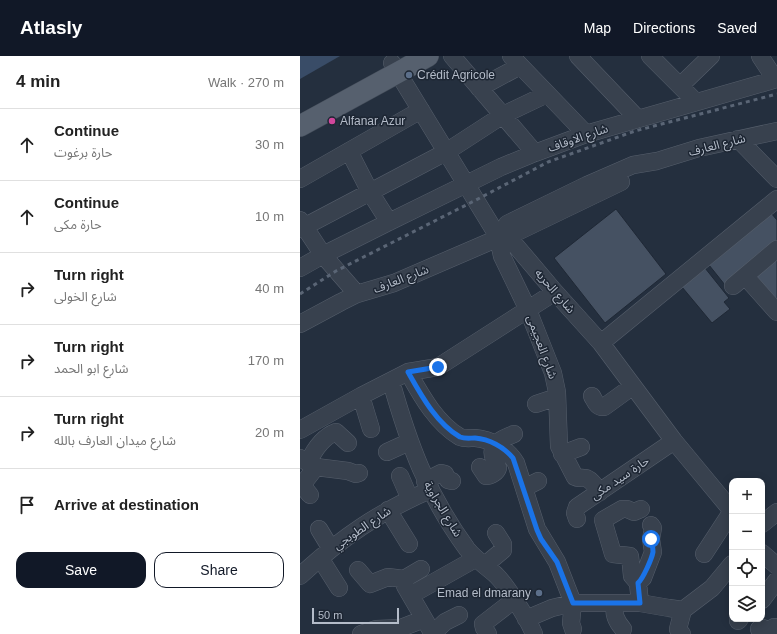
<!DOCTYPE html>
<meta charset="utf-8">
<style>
:root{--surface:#fff;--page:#f6f6f6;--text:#222;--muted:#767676;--line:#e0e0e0;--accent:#111827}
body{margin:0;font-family:Helvetica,"Noto Sans Arabic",sans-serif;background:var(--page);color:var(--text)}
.controls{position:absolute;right:12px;bottom:12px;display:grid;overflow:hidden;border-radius:8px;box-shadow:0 2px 10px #0003}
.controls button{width:36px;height:36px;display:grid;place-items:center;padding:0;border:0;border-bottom:1px solid var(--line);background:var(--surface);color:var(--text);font:20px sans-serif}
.scale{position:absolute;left:12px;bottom:10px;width:87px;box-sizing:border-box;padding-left:4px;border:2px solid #b4bcc9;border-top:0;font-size:11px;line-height:14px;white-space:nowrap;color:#b4bcc9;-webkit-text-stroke:3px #1d2633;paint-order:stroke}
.stop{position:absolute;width:12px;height:12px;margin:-9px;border:3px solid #1a73e8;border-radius:50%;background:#fff}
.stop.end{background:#1a73e8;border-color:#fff;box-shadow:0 1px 4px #0008}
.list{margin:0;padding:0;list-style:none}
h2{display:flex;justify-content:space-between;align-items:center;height:52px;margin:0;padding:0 16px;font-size:17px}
h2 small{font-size:13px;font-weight:400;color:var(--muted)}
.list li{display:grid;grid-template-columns:26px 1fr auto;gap:12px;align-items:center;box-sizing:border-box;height:72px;padding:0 16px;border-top:1px solid var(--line)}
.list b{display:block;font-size:15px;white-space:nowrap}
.list p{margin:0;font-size:13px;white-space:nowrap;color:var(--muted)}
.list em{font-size:13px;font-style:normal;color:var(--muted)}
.actions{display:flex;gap:8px;padding:12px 16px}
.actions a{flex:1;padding:9px 0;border:1px solid var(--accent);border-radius:12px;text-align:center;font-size:14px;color:var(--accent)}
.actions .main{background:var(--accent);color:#fff}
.icon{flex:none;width:22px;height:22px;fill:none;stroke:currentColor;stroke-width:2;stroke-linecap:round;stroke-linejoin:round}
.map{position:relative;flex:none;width:477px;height:578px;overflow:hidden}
header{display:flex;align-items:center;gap:24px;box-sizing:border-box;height:56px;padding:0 20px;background:var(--accent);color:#fff}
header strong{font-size:19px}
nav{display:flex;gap:22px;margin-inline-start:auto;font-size:14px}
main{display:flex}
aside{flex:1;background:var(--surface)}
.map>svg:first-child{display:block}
.water{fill:#394c67}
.building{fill:#455162;stroke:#1f2835}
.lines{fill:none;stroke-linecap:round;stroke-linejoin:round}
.minor-casing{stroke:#565f6c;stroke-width:18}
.major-casing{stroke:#414a57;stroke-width:22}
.minor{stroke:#38414e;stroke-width:17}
.major{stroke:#56606e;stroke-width:21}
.rail{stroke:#5a6575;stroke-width:3;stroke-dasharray:4 4;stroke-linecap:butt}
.route{stroke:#1a73e8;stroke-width:5}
.service-dot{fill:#5c6f8a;stroke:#1d2633;stroke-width:1.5}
.hotel-dot{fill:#d1479c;stroke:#1d2633;stroke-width:1.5}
.labels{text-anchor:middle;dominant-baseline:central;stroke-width:3;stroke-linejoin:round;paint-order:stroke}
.poi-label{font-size:12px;fill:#b4bcc9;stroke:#1d2633;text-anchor:start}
.street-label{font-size:12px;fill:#b4bcc9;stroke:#1d2633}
</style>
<header>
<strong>Atlasly</strong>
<nav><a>Map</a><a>Directions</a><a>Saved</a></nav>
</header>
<main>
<aside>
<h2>4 min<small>Walk · 270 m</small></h2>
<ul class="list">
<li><svg class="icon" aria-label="ahead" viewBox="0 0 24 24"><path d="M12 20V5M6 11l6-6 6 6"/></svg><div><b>Continue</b><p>حارة برغوت</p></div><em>30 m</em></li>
<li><svg class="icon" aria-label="ahead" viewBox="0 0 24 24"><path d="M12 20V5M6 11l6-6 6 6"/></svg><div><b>Continue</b><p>حارة مكى</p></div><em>10 m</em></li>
<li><svg class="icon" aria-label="right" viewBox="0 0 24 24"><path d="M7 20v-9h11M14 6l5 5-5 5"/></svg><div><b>Turn right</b><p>شارع الخولى</p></div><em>40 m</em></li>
<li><svg class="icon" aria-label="right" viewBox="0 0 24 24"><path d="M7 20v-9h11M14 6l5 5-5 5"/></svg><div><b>Turn right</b><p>شارع ابو الحمد</p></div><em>170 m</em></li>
<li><svg class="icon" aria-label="right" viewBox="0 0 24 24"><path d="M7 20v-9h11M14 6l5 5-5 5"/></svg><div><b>Turn right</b><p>شارع ميدان العارف بالله</p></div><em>20 m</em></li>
<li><svg class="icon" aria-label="arrive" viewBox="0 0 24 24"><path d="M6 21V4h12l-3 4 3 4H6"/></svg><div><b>Arrive at destination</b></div></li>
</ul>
<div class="actions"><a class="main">Save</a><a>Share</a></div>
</aside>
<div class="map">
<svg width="477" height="578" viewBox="0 0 477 578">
<rect width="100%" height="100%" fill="#242f3e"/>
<path class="water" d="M0,0H40L0,23Z"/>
<path class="building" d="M316,153L366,218L305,267L254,202Z
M471,157L477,164V186L425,229L409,209Z
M477,198V249L451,220Z
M405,212L429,242L424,246L430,253L412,267L382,231Z"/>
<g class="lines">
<defs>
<path id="minor" d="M152,0L235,97
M211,0L286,78
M278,0L338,63
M350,0L396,46
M460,0L475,23
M92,7L194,174L199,178L211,184L255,236L301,287L374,385L432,455
M380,30L411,0
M179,32L220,10
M438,83L477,123
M49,95L70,136L89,166
M0,123L121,54
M0,164L23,199L57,238
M0,173L146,96L203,59L247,38
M0,212L23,199L89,166L201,111L235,97L286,78L477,23
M445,220L477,193
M433,230L445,220L477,256
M0,268L41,246L57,238L94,227L203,180L213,178L321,126
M301,287L477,143
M108,316C121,339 136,367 160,381C165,383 170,382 175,382C191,383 208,393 216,407L237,473L257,506L273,547L271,567L273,573
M91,325C109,389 127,438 167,493C175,503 186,510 196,519C207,530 228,563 234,578
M61,340L71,373
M292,340C295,345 297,352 304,351L333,330
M236,348L257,341
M0,374L61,340L108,316L138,311L255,236
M87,396L109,386
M262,398L281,391
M0,402L16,411L48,415L56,418L59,417
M8,407C14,394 22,381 36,376L48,387
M180,411L186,420C191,420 197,416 198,412C197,408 195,406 194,403C188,388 203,382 214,378
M100,420L110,443
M125,425L141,417L145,418L148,424L152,425
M224,432L238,425
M300,436C296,431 291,423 285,422C280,421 279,423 275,421L259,390L257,336L253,317L228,254L202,200L200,191L201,186L205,172L207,168L287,129L333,109L357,105L399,92L477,75
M10,439L2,429L16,411
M88,454L109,488
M277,463L275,457L277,451L374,385
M462,468L477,456
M19,473L31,493
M462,497L477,510
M404,498L432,455
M20,502L39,532
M185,509L203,494V488L196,477
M58,514L70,528L88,521L104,523L121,513
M0,520C41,482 79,456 130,434
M338,527L343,522L353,496L351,483L353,472L351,469
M105,530L133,578
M111,539L175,503
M462,544L477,524
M315,547C313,558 316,565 323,573
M340,547L338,527L332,520L330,500L313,498L303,464L322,453H327L334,456L341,453
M226,563L252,552L273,547H340L369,552L383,554L412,532L432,508
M438,565L440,563
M459,573L463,572L469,575L474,571H476
M61,578L76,573L101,572L124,563
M132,578L145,566L159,559
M188,578L184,572L183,568L214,544
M382,578L378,573L383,554"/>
<path id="major" d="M0,70L128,0"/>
</defs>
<use href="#minor" class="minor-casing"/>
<use href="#major" class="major-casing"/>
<use href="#minor" class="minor"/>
<use href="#major" class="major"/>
<path class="rail" d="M0,238L36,215L176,144L248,106L335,75L477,38"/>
</g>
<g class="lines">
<path class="route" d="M138,311L108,316C121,339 136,367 160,381C165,383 170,382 175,382C189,383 204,391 213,402L237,474L241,483L257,506L273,547H340L338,527C343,523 352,502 353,496C353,491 352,487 351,483"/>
</g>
<g class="service-dot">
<circle cx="109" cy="19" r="4"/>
<circle cx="239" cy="537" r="4"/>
</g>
<circle class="hotel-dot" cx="32" cy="65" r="4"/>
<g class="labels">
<g class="poi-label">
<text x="117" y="19">Crédit Agricole</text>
<text x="40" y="65">Alfanar Azur</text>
<text x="231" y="537" text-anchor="end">Emad el dmarany</text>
</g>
<g class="street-label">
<text transform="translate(278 82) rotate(-19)">شارع الاوقاف</text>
<text transform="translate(417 89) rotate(-14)">شارع العارف</text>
<text transform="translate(101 223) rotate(-21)">شارع العارف</text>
<text transform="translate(255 235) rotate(49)">شارع الحريه</text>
<text transform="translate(242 291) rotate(70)">شارع العجيمى</text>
<text transform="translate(320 422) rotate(-34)">حارة سيد مكى</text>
<text transform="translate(143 453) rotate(59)">شارع الجراوية</text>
<text transform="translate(62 472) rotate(-34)">شارع الطوبجي</text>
</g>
</g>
</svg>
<div class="controls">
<button>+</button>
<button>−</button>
<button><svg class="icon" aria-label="locate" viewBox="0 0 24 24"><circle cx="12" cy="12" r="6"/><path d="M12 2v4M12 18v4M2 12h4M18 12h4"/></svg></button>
<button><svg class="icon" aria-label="layers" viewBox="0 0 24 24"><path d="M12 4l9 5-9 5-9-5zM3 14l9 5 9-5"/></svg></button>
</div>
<div class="scale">50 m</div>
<div class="stop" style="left:351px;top:483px"></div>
<div class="stop end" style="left:138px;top:311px"></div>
</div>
</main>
